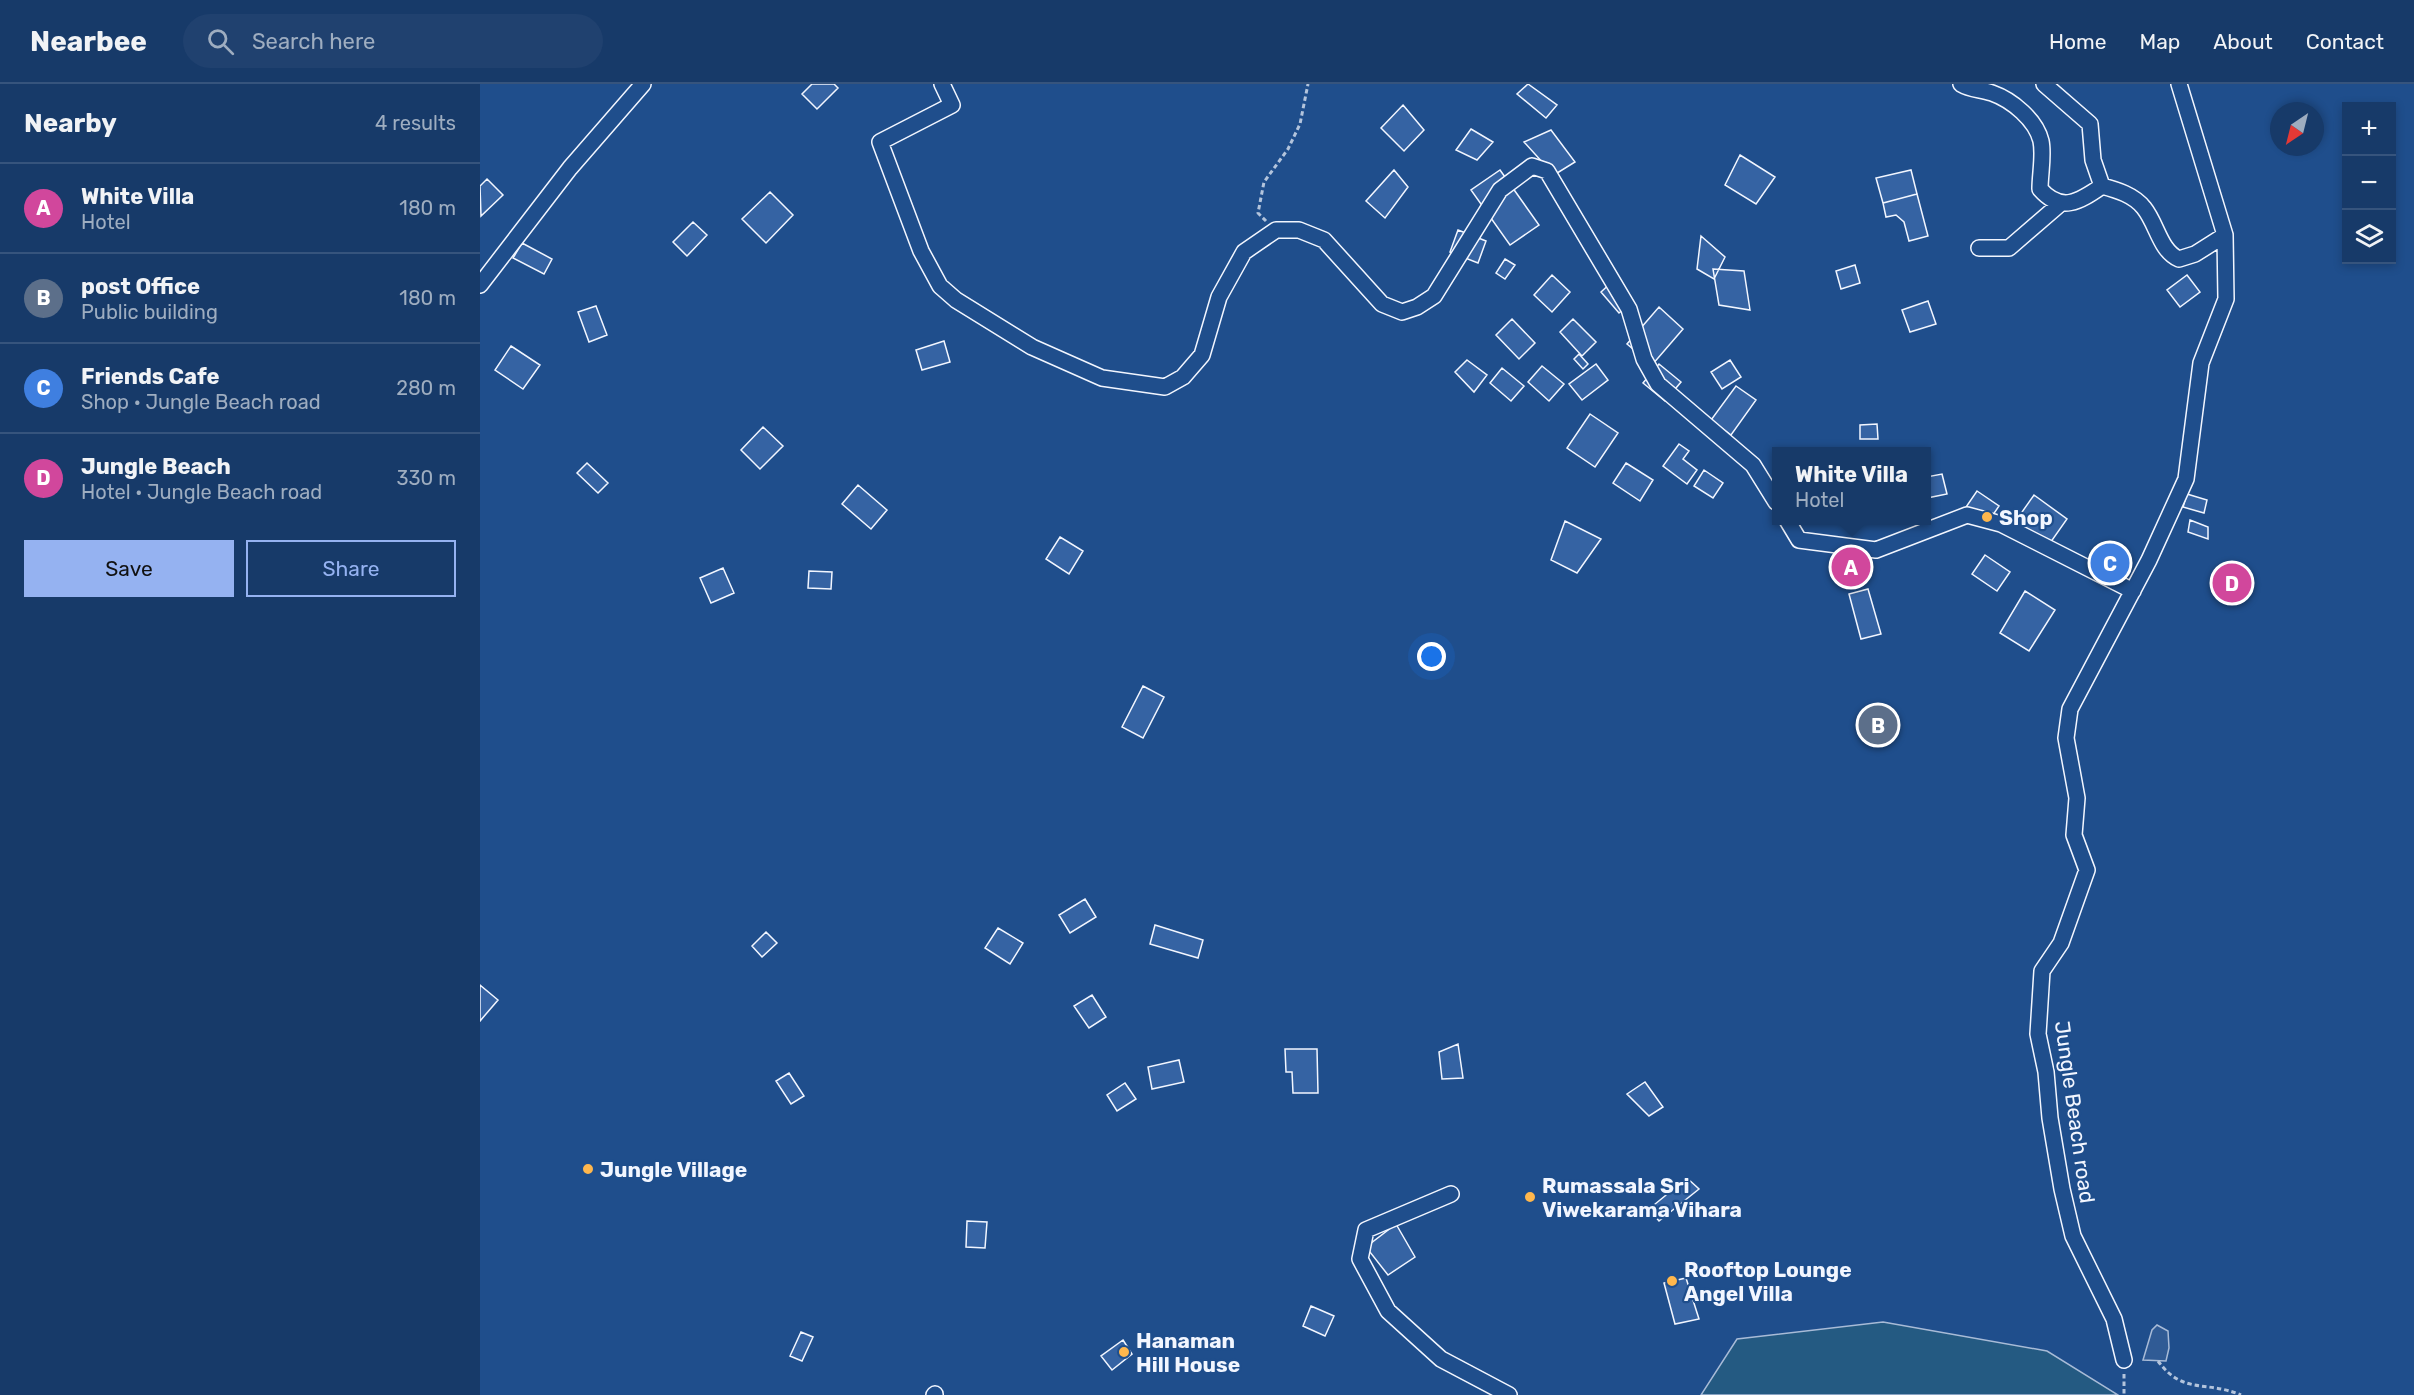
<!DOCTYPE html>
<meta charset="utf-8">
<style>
:root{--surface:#173a69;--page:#20416f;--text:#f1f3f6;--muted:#9eadc0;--line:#36547d;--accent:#95b2f1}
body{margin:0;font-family:Rubik,sans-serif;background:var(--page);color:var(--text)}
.controls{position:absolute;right:18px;top:18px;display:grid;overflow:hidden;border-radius:0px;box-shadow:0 3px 9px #0003}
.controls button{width:54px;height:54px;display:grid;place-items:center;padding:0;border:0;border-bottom:2px solid var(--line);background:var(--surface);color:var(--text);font:30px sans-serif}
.compass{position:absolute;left:1790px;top:18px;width:54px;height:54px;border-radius:50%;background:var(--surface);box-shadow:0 3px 9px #0003;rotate:215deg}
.you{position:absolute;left:952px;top:573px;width:21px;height:21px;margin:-15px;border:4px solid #fff;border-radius:50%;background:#1a73e8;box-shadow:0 0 0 9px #1a73e833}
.badge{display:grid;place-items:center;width:39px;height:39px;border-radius:50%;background:var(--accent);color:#fff;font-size:20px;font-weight:700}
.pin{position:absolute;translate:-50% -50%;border:3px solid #fff;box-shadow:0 2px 6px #0006}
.popup{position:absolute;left:1292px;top:363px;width:159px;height:78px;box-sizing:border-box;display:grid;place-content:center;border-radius:0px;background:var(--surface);filter:drop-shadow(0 2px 4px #0005);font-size:20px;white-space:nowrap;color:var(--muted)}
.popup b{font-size:22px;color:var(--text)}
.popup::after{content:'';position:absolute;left:50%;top:100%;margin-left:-12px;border:12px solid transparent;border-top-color:var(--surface)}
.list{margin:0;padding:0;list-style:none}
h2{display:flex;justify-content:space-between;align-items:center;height:78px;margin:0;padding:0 24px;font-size:26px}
h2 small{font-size:20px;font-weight:400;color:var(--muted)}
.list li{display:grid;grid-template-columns:39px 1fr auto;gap:18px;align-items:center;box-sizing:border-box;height:90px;padding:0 24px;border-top:2px solid var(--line)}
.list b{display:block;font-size:22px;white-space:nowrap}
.list p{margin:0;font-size:20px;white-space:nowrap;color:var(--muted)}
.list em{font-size:20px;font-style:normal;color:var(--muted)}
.actions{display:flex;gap:12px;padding:18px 24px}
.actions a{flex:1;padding:14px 0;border:2px solid var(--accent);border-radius:0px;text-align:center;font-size:21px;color:var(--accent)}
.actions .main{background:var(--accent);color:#111}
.icon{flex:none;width:33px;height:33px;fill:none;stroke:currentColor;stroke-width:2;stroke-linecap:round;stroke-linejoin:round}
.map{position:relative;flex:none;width:1934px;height:1311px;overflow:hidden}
header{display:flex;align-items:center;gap:36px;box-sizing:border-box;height:84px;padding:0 30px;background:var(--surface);border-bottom:2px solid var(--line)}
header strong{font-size:28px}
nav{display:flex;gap:33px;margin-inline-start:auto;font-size:21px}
.search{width:420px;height:54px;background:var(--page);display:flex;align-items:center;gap:15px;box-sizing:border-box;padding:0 21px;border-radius:33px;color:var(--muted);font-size:22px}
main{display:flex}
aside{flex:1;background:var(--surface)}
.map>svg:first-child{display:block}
.green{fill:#245a82;stroke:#a8bbd7;stroke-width:1.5}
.parking{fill:#305b95;stroke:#a8bbd7;stroke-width:1.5}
.building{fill:#3563a3;stroke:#f2f6ff;stroke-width:1.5}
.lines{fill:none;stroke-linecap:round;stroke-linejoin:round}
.street-casing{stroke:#f2f6ff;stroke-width:18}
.path{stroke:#b3c4dc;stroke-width:3;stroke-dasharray:4.5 3;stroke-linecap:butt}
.street{stroke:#1f4e8c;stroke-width:15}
.poi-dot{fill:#ffb74d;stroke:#1f4e8c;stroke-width:2}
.labels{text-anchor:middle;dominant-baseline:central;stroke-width:4.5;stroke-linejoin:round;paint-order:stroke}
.poi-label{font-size:21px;font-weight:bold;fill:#f2f6ff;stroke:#1f4e8c;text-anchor:start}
.street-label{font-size:21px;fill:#f2f6ff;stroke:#1f4e8c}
</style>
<header>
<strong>Nearbee</strong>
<div class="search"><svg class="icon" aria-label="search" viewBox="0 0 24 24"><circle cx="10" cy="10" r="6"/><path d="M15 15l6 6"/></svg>Search here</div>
<nav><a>Home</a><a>Map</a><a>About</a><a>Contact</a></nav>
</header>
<main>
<aside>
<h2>Nearby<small>4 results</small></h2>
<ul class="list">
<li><span class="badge" style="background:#d1479c">A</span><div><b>White Villa</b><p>Hotel</p></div><em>180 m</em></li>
<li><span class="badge" style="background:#5c6f8a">B</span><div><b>post Office</b><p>Public building</p></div><em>180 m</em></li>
<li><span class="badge" style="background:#3f7fe0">C</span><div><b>Friends Cafe</b><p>Shop · Jungle Beach road</p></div><em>280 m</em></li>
<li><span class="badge" style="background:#d1479c">D</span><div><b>Jungle Beach</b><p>Hotel · Jungle Beach road</p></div><em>330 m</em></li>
</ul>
<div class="actions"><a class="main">Save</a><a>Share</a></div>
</aside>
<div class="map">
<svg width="1934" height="1311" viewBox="0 0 1934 1311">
<rect width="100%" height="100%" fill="#1f4e8c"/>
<path class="green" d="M1403,1238L1567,1267L1638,1311H1221L1257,1255Z"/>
<path class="parking" d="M1677,1241L1688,1247L1689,1264L1686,1277L1663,1276L1672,1246Z"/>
<path class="building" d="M332,0H354L358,4L337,25L322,10Z
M1048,0L1077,21L1066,34L1037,10Z
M923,21L944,46L924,67L901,44Z
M991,45L1013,58L997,76L976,66Z
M1071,46L1095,78L1074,91L1044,58Z
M1260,71L1295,93L1276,120L1245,101Z
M914,86L928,103L905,134L886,117Z
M1020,86L1059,141L1030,161L991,106Z
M1431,86L1437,110L1403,119L1396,94Z
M7,95L23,111L1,132L0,102Z
M290,108L313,131L286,159L262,135Z
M1437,110L1448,152L1429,157L1424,138L1416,131L1406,133L1403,119Z
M213,138L227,151L207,172L193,158Z
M978,146L1006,157L998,179L970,168Z
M1221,152L1245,173L1234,195L1217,185Z
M42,159L72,175L64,190L33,174Z
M1025,175L1035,181L1025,195L1016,189Z
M1375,181L1380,199L1361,205L1356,187Z
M1233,185L1264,187L1270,226L1239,221Z
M1072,191L1090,208L1072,228L1054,211Z
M1707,191L1720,208L1700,223L1687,206Z
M1135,195L1153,217L1139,229L1121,208Z
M1448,217L1456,240L1430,248L1422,226Z
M116,222L127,251L109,258L98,228Z
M1179,223L1203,245L1172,281L1147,260Z
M1032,235L1055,259L1039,275L1016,251Z
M1093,235L1116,258L1102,272L1080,248Z
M464,257L470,278L442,286L436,266Z
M31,262L60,281L43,305L15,286Z
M1099,270L1108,280L1103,285L1094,275Z
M987,276L1007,291L994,308L975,288Z
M1250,276L1261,293L1242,305L1231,288Z
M1116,280L1128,296L1102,316L1089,300Z
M1179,280L1201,298L1185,317L1163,299Z
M1062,282L1084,300L1069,317L1048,298Z
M1022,284L1044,302L1031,317L1010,299Z
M1256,302L1276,316L1251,351L1231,336Z
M1110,330L1138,349L1115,383L1087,364Z
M1397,340L1398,355H1380V341Z
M283,343L303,362L280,385L261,366Z
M1199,360L1209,367L1203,375L1217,386L1207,400L1183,382Z
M107,379L128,399L118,409L97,389Z
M1146,379L1173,396L1160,417L1133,399Z
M1224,386L1243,399L1233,414L1214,402Z
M1462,390L1467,410L1447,414L1446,393Z
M378,401L407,426L391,445L362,420Z
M1497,407L1519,422L1506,441L1484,426Z
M1707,410L1727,416L1724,429L1703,423Z
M1554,411L1587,435L1568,462L1535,438Z
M1710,436L1728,443V455L1708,448Z
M1085,437L1121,455L1097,489L1071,476Z
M580,453L603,467L589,490L566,475Z
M1505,471L1530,488L1517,507L1492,490Z
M243,484L254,509L231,519L220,494Z
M329,487L352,488L351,505L328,504Z
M1388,505L1401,550L1381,555L1369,510Z
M1545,507L1575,526L1549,567L1520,549Z
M663,602L684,613L663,654L642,643Z
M605,815L616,833L590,849L579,831Z
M675,841L723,856L718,874L670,860Z
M518,844L543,859L530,880L505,864Z
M286,848L297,859L282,873L272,862Z
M0,901L18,916L0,937Z
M612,911L626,933L609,944L594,922Z
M978,960L983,994L962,995L959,968Z
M805,965H837L838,1009H813L812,988H806Z
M699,976L704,998L672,1005L668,983Z
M309,989L324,1012L311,1020L296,997Z
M1165,998L1183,1023L1169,1032L1147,1010Z
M645,999L656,1015L637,1027L627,1011Z
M1207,1094L1219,1105L1179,1137L1169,1125Z
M487,1137L507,1138L505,1164L486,1163Z
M916,1140L935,1173L908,1191L886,1163Z
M1206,1194L1219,1235L1195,1240L1184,1199Z
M831,1222L854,1232L845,1252L823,1242Z
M321,1248L333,1253L322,1277L310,1272Z
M643,1256L652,1270L632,1286L621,1272Z"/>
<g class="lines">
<defs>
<path id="street" d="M462,0L472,21L400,58L441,167L460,202L476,216L552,263L622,294L685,303L703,293L722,271L739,213L764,168L796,146H819L844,156L902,220L922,228L937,223L954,212L1020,106L1052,82L1067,87L1149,225L1164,275L1178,300L1273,381L1296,418
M1481,0C1491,6 1501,5 1512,9C1532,16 1556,36 1561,57C1564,71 1560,90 1560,105C1581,129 1599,118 1622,102C1637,106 1654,111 1664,124C1677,140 1680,167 1699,175L1715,170L1745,151
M1564,0L1610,40L1613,76L1622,102
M1499,164H1529L1580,120
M0,201L90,84L163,0
M1307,436L1319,456L1396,466L1487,431L1521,440L1653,507
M971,1110L886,1146L880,1175L908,1227L961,1275L1029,1311
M1644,1276L1634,1235L1593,1152L1582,1105L1570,1034L1566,988L1558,950L1562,887L1581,859L1607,786L1594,751L1597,714L1586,654L1590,625L1669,476L1706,395L1721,279L1746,215L1745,151L1699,0
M454,1311L455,1310"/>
</defs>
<use href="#street" class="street-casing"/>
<path class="path" d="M786,137L778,129L784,98L808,65L820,40L828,0
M1678,1277C1703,1311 1725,1296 1761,1311
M1644,1290V1311"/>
<use href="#street" class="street"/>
</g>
<g class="poi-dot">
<circle cx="1507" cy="433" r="6"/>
<circle cx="108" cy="1085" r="6"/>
<circle cx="1050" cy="1113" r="6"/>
<circle cx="1192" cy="1197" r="6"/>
<circle cx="644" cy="1268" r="6"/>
</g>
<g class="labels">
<g class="poi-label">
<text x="1519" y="433">Shop</text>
<text x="120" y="1085">Jungle Village</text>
<text x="1062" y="1101">Rumassala Sri<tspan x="1062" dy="24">Viwekarama Vihara</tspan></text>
<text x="1204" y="1185">Rooftop Lounge<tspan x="1204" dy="24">Angel Villa</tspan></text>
<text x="656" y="1256">Hanaman<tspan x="656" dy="24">Hill House</tspan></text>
</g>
<g class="street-label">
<text transform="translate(1595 1028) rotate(82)">Jungle Beach road</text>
</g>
</g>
</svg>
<div class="controls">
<button>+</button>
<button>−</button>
<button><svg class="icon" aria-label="layers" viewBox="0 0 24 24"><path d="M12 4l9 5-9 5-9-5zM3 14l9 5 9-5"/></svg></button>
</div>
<svg class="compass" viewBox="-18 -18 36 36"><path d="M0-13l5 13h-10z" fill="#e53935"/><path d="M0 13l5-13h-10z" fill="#9eadc0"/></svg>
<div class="you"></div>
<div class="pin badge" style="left:1371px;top:483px;background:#d1479c">A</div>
<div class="popup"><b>White Villa</b>Hotel</div>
<div class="pin badge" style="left:1398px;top:641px;background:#5c6f8a">B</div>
<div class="pin badge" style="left:1630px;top:479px;background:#3f7fe0">C</div>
<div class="pin badge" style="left:1752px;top:499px;background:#d1479c">D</div>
</div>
</main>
